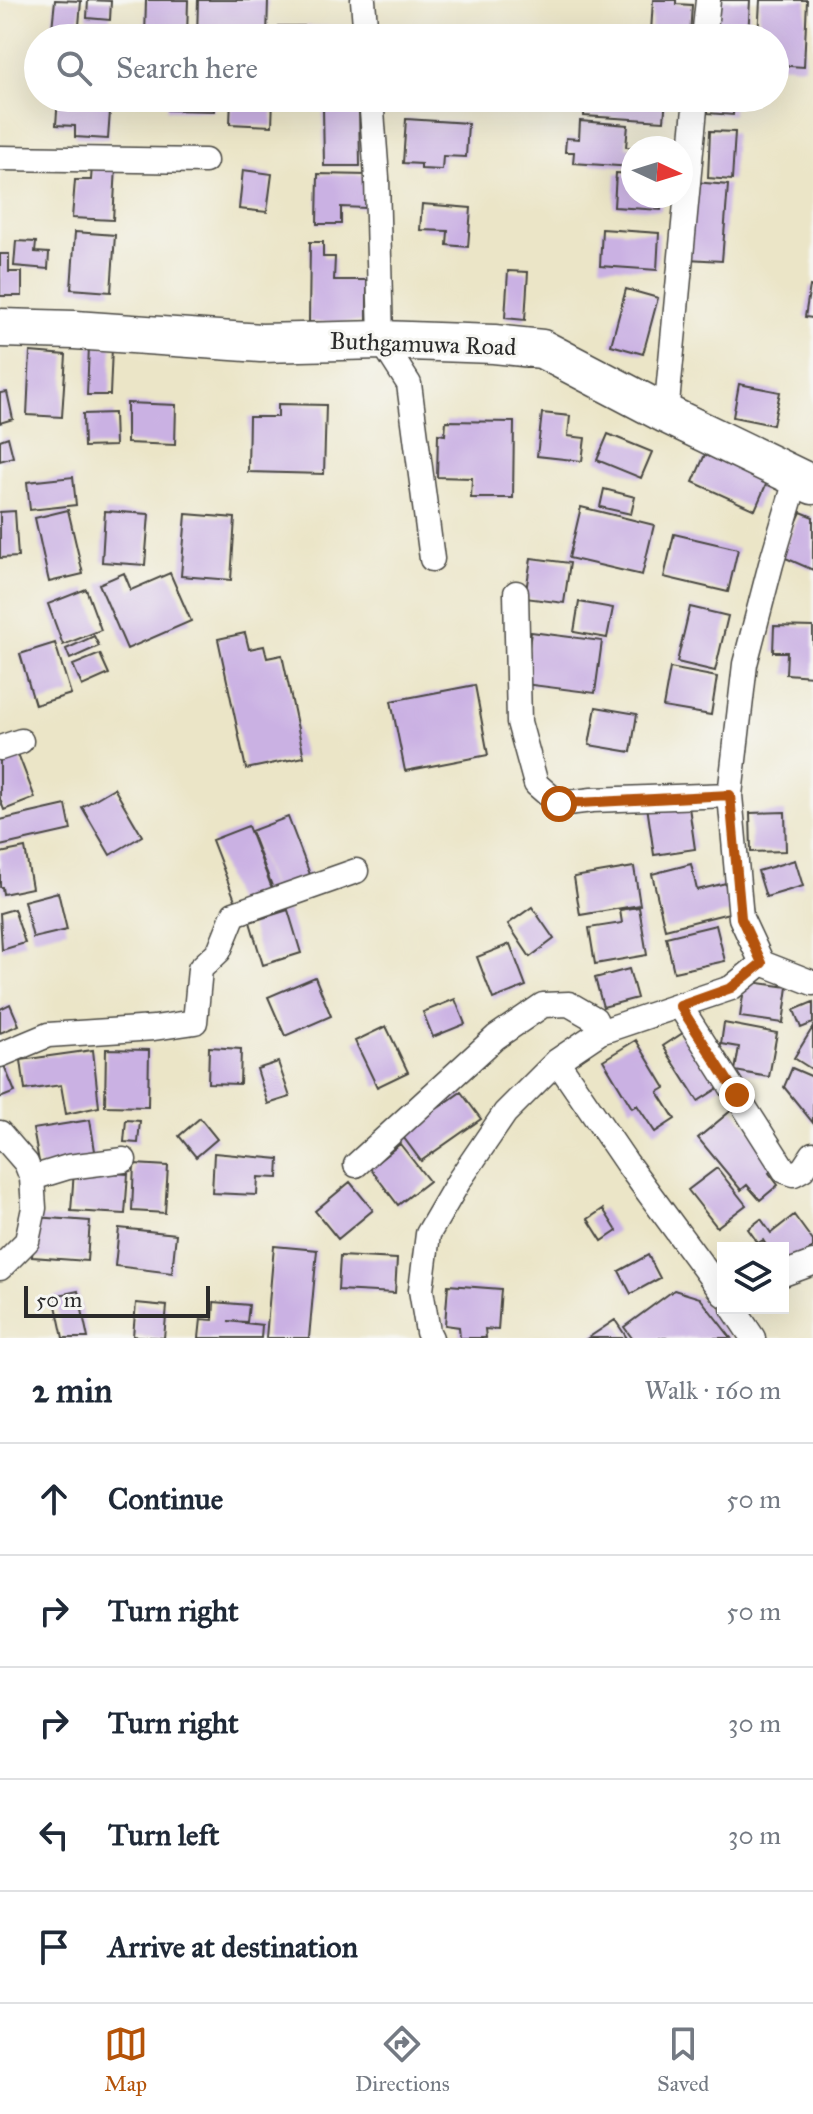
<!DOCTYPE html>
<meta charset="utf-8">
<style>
:root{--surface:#fff;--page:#f6f6f7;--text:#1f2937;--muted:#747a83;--line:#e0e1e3;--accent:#b45309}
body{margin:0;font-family:"IM FELL Great Primer",serif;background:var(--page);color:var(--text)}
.controls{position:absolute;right:24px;bottom:24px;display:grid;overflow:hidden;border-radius:0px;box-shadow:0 8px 32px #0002}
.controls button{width:72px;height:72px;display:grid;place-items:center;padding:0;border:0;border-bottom:2px solid var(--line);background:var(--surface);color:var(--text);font:40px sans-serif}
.compass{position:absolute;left:621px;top:136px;width:72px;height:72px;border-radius:50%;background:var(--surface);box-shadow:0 8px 32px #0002;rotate:94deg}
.scale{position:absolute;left:24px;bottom:20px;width:186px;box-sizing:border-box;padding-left:8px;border:4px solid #2b2b2b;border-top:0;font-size:22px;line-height:28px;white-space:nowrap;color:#2b2b2b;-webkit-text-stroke:6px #f6f6f2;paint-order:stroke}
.stop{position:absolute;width:24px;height:24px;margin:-18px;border:6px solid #b45309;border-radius:50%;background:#fff}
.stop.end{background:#b45309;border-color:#fff;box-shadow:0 2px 8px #0008}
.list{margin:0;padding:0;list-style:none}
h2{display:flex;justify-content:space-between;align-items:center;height:104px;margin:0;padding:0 32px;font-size:34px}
h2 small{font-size:26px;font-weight:400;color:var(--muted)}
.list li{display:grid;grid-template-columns:52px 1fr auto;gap:24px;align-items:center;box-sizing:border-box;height:112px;padding:0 32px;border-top:2px solid var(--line)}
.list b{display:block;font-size:30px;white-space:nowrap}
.list em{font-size:26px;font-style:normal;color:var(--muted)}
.icon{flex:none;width:44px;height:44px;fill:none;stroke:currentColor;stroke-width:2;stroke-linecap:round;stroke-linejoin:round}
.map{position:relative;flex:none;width:813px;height:1338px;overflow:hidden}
.search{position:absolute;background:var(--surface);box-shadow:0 8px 32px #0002;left:24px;right:24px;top:24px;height:88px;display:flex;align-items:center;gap:20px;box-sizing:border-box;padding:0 28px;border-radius:44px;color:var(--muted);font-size:30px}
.sheet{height:664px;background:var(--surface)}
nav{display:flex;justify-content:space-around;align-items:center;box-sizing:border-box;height:112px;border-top:2px solid var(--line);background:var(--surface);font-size:22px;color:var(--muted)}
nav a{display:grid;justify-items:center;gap:4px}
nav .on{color:var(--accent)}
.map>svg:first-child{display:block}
.building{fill:#cab1e3}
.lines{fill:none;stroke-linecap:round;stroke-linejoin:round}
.street-casing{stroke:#484742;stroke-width:27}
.primary-casing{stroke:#484742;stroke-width:41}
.street{stroke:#fff;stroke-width:24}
.primary{stroke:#fff;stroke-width:38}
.route{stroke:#b45309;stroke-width:10}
.labels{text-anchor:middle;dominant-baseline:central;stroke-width:6;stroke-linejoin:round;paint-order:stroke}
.street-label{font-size:24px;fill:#2b2b2b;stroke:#f6f6f2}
</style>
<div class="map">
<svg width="813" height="1338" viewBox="0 0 813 1338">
<rect width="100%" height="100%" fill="#f6f6f2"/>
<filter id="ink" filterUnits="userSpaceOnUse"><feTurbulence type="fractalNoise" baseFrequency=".0125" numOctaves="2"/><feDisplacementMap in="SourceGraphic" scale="16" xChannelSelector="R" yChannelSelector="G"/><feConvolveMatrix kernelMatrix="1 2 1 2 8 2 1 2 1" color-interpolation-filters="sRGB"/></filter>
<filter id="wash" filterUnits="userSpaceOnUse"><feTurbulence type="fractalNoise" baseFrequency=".006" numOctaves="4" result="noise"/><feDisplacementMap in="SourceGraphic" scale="32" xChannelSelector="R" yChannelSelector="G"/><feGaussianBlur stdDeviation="1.8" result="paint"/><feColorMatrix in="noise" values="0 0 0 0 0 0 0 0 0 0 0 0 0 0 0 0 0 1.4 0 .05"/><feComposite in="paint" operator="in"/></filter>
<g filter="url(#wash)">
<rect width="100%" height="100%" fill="#ebe5c7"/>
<g id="blocks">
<path class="building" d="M55,0L81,1L78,38H51Z
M88,0L111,1L110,20L87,18Z
M146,0H188L187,38H145Z
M198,0H268L267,38H197Z
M653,0H676V4L692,5L690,35L651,32Z
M718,0H750L748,38H715Z
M760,0H807L804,67L775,65V38H758Z
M278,26H345L344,38H278Z
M58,98H111L108,139L75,137V126L56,125Z
M167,98H214V111L167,110Z
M231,98H273L272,126L230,124Z
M291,98H342V104L291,105Z
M585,98H666L664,121L584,116Z
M709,98H734L733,115L708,113Z
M359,106L360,166H324L323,107Z
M406,119L468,123L466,157L443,156L442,170L421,169V164L403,163Z
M580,121L628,125L626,147L633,148V167L573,163L574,152H565L566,138L579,139Z
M710,131L735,132L732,180L708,178Z
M92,166L116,167L113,220L72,218L75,180H91Z
M243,170L272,174L267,212L239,209Z
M616,173L633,174V196H662L661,210L614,207Z
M318,174L368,175L367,208L341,207V224H317Z
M694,182L728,185L722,261L688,259Z
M422,204L471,208L468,247L447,245L448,231L420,230Z
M602,229L659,233L657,270L600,266Z
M75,232L115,235L111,292L71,289Z
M16,241L36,242L35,252L49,253L48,269L14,266Z
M310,242H323V257H335L334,280H367V322H309Z
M0,254H9V272H22V296H0Z
M508,271L528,272L525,320L505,318Z
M810,286L813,287V318L805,317Z
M626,289L658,298L643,354L611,345Z
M89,346L112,347L110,395H87Z
M30,352L66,355L62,417L27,415Z
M739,384L780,392L773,425L733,417Z
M7,392L13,419L0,423V393Z
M127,403L176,405L175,445L127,443Z
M278,404L326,405L324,474L248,472L249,417H278Z
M114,413L115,446L84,447L83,414Z
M542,413L570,416L568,436L585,438L582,461L537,456Z
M446,421L514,422L513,498H471L472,478L437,477L438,434L445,435Z
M608,434L652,452L641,478L597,460Z
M8,437L13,457L0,461V440Z
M706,452L768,480L755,510L693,482Z
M73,477L76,505L30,510L27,482Z
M604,489L635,497L631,514L600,507Z
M581,507L654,525L642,575L569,558Z
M68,510L83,574L49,582L35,518Z
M15,511L18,557L0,558V512Z
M105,511L149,514L145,565L102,562Z
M801,512L813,517V570L781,556Z
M186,514L235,518L231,580L181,576Z
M674,534L738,549L728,592L664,577Z
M531,558L570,563L564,603L525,598Z
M124,573L131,590L170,573L191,621L127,649L99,584Z
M86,589L101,630L63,645L48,604Z
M579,602L613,608L607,638L574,632Z
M690,607L728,616L715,671L677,662Z
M774,626L813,627V676L786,674L787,652H773Z
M531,632L602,641L595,693L524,684Z
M245,633L249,649L264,646L267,658L282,655L304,757L246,769L218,639Z
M94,636L99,646L70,659L66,649Z
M55,643L71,694L35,705L20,654Z
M100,654L109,674L82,686L73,665Z
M670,668L717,677L711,715L663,707Z
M475,685L488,755L405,771L391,701Z
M596,707L637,714L631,752L589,745Z
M17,751L35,798L4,810L0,799V758Z
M114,788L142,836L110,855L82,807Z
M688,800L695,849L654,855L647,806Z
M66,805L71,830L0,846V820Z
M785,812L786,851L751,852L750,813Z
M288,817L311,877L274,891L251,831Z
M248,826L273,891L237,905L212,840Z
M25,848L32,888L3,894L2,887H0V853Z
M795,860L803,886L766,897L758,871Z
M691,864L697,890L726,883L733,912L665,929L652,874Z
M634,867L640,905L580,915L574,877Z
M58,892L67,930L33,938L24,901Z
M532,907L554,939L530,957L508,924Z
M639,907L647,955L595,964L589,928L622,923L620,910Z
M14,909L25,943L2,950L0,913Z
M288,910L301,953L263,965L250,922Z
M716,925L725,961L674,972L666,937Z
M510,944L526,986L493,999L477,957Z
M629,969L637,998L603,1007L595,978Z
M315,977L331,1016L285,1036L268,997Z
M745,981L788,987L783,1023L740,1017Z
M455,999L465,1024L433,1037L423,1012Z
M813,1002V1023L801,1028L794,1010Z
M10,1004L19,1025L0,1033V1009Z
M724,1023L777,1033L769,1077L735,1071L739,1047L721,1044Z
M386,1026L408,1072L377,1087L355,1041Z
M813,1027V1070L794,1058Z
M689,1029L723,1085L698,1101L663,1046Z
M636,1040L665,1088L658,1092L675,1119L655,1132L637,1105L632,1108L603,1060Z
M209,1047L241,1049L240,1084L208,1083Z
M106,1049L149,1050L148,1107L105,1106Z
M93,1050L99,1107L66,1114L61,1085L25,1090L21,1060Z
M278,1062L290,1097L268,1104L257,1069Z
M3,1063L15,1092L0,1098V1065Z
M792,1068L813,1077V1123L784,1087Z
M461,1092L481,1119L421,1161L401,1134Z
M733,1109L779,1164L769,1173L778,1185L760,1200L747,1185L741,1190L698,1138Z
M200,1118L217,1139L196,1157L179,1136Z
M90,1120L96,1157L40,1167L33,1129Z
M126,1120L140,1121L138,1143L124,1142Z
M400,1144L429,1181L398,1205L370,1168Z
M214,1153L279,1159L278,1178L258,1177L257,1195L212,1193Z
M134,1164L168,1166L165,1213L132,1211Z
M717,1168L746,1205L717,1227L688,1190Z
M74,1171L128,1174L125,1214L71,1211Z
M350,1182L373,1210L338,1239L315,1211Z
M603,1209L617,1231L602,1241L588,1219Z
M794,1215L813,1241V1247L790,1264L783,1263V1248H768L763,1240L758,1243L748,1229L761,1219L771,1233Z
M35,1217L90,1221L87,1261L32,1257Z
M119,1228L176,1234L172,1273L115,1266Z
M274,1246L317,1250L309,1338H266Z
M648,1255L660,1278L631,1294L619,1271Z
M340,1256L397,1259L395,1293L338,1290Z
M448,1285L501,1289L498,1330L485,1329L486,1338H460L459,1327L445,1325Z
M674,1290L700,1298L731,1338H632L624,1327Z
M78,1291L88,1338H63L54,1296Z
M214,1302L249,1305L247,1322L228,1321L262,1325L261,1338H199L201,1319L213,1320Z
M136,1303L167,1306L164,1338L133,1336Z
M615,1320L627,1338H588Z"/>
</g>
</g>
<g filter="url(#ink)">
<use href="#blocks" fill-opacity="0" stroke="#484742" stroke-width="2"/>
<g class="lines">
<defs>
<path id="street" d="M363,0L366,38
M704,38L708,0
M371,98L377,178L381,340L409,384L432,559
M0,158L205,161
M666,414L696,98
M797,477L771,564L745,664L730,795L741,918L762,963L813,983
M516,593L519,722L536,784L559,804L592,800L730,795
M0,748L21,741
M680,1006L785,1171L794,1174L803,1169L813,1154
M0,1055L48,1035L154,1028L195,1022L200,969L219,951L234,914L356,871
M557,1061L626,1162L723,1294
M0,1133L26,1163L32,1178L34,1208L27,1241L0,1268
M356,1165L496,1037L543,1005L569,1004L595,1019L600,1032
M32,1178L68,1167L124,1160
M783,1274L813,1263
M733,1308L753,1338
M431,1338L428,1332L421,1290L428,1234L460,1179L505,1113L557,1061L600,1032L731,988L762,963"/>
<path id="primary" d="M0,328L75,330L261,343L381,340L494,344L542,349L666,414L813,485"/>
</defs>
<use href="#street" class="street-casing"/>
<use href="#primary" class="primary-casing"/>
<use href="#street" class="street"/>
<use href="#primary" class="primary"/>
</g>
</g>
<g class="lines" filter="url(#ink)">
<path class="route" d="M559,804L730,795L741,918L762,963L731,988L680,1006L737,1095"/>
</g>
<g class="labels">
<g class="street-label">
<text transform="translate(423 344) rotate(2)">Buthgamuwa Road</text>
</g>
</g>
</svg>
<div class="controls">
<button><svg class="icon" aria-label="layers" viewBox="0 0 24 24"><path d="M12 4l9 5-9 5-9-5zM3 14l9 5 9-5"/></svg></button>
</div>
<svg class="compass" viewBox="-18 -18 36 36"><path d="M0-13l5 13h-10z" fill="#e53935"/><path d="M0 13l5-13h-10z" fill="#747a83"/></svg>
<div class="scale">50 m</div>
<div class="stop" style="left:559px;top:804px"></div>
<div class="stop end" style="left:737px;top:1095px"></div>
<div class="search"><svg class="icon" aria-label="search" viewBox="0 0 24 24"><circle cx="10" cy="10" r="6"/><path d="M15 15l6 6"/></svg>Search here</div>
</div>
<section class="sheet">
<h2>2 min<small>Walk · 160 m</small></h2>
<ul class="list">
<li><svg class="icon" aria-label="ahead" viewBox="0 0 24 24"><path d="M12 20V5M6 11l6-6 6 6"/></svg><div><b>Continue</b></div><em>50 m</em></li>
<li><svg class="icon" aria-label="right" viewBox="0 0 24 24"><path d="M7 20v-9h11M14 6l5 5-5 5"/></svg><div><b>Turn right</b></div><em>50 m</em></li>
<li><svg class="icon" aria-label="right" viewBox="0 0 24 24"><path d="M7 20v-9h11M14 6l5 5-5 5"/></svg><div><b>Turn right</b></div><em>30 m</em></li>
<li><svg class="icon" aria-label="left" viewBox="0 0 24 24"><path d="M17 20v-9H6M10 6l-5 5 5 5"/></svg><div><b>Turn left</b></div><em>30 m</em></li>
<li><svg class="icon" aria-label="arrive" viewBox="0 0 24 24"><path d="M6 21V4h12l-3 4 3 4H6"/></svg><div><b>Arrive at destination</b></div></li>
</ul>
</section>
<nav>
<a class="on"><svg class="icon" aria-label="map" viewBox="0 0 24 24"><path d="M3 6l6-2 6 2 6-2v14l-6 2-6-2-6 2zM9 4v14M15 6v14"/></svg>Map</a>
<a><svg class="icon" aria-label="directions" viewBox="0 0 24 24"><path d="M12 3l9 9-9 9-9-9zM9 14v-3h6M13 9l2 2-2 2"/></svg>Directions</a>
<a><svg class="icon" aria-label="saved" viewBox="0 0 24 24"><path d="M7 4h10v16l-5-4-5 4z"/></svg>Saved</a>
</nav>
